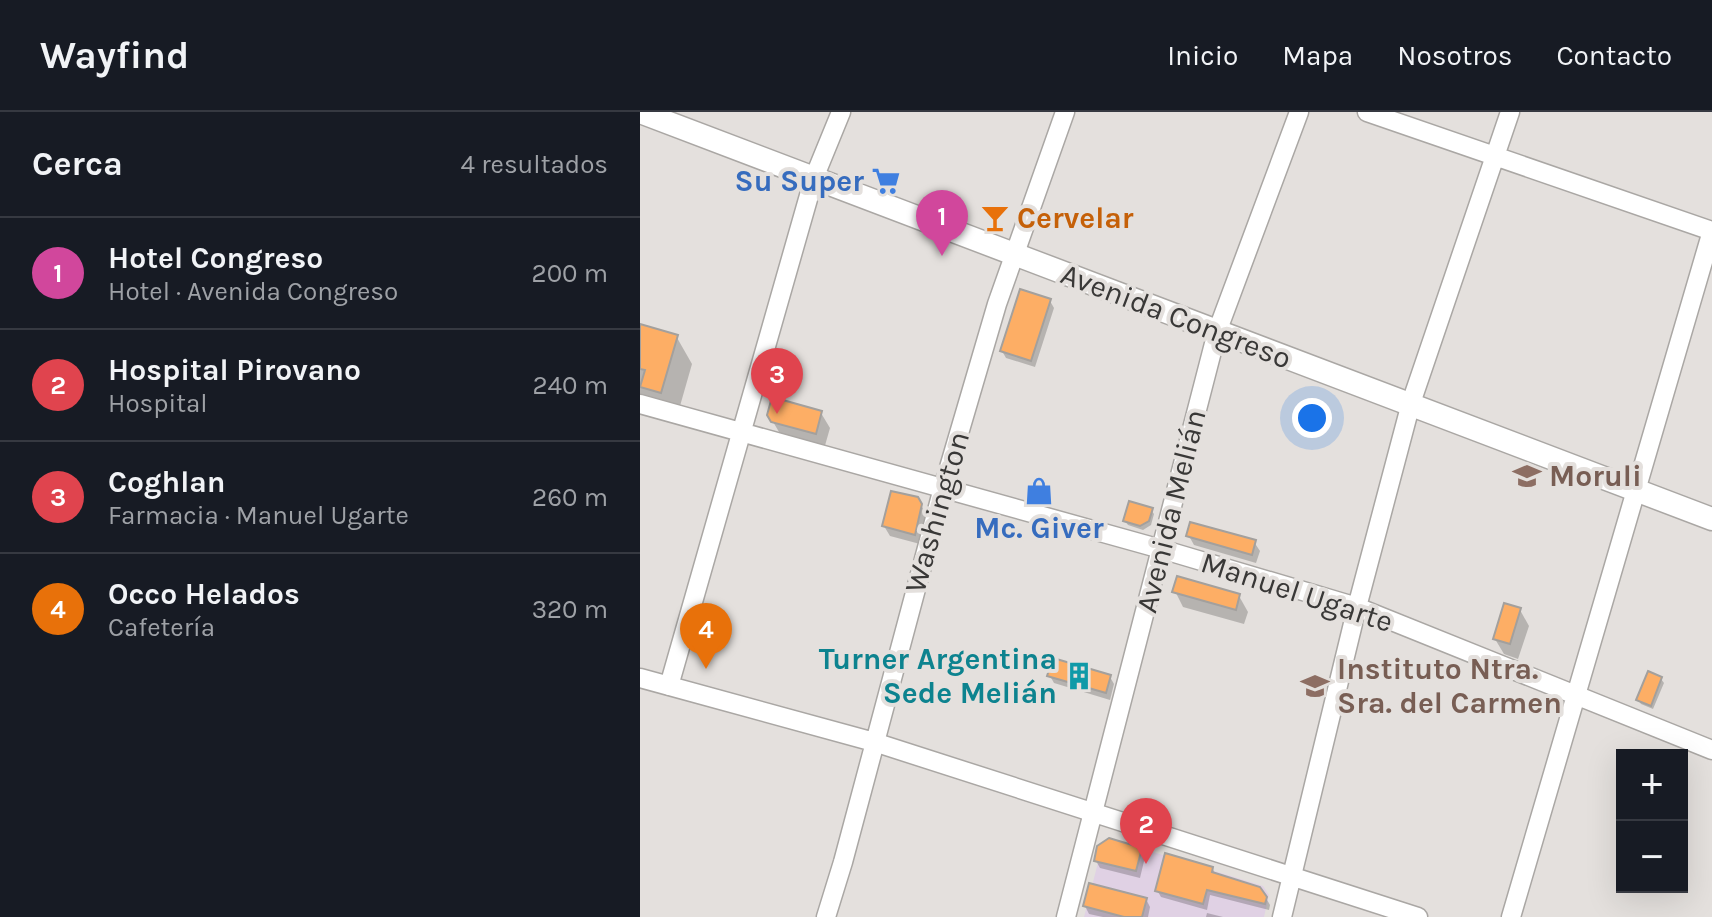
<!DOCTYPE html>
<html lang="es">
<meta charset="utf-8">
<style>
:root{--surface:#171b24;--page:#20242c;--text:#f1f3f6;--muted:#9ea1a6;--line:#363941;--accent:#0f766e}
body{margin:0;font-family:Karla,sans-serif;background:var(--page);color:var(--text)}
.controls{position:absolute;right:24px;bottom:24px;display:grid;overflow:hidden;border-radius:0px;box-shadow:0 8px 32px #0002}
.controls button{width:72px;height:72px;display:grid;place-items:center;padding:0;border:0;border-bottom:2px solid var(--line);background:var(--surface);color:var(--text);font:40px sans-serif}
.you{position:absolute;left:672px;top:306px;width:28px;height:28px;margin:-20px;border:6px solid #fff;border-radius:50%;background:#1a73e8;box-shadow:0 0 0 12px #1a73e833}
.badge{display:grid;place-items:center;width:52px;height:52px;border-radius:50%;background:var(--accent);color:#fff;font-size:26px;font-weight:700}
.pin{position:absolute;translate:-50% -66px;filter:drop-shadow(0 2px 4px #0008)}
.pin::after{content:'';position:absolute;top:42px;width:28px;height:24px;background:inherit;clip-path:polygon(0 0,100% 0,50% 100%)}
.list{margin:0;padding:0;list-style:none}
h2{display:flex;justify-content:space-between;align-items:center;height:104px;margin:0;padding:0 32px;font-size:34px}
h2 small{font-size:26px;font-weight:400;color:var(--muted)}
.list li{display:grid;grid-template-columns:52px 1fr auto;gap:24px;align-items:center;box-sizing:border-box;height:112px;padding:0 32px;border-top:2px solid var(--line)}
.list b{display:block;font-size:30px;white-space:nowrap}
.list p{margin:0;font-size:26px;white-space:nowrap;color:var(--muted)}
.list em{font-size:26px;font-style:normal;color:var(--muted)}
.map{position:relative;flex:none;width:1072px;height:805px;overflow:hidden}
header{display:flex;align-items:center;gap:48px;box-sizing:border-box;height:112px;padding:0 40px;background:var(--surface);border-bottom:2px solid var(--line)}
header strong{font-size:38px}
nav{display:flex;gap:44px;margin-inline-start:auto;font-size:28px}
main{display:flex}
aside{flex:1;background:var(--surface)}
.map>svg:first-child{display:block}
.medical{fill:#e0d1e4}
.shadow{fill:#0003}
.building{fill:#fdae65;stroke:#a3a09d;stroke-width:2}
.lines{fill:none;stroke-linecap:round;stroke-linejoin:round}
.minor-casing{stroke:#aaa7a4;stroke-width:21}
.major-casing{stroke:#aaa7a4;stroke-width:25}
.minor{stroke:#fff;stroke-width:18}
.major{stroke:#fff;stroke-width:22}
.labels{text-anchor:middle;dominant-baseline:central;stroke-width:8;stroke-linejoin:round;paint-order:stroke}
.shop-label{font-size:30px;font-weight:bold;fill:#366cbe;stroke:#e4e0dd;text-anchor:end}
.food-label{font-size:30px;font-weight:bold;fill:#c56008;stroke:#e4e0dd;text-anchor:start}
.street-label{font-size:30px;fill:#393837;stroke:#e4e0dd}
.education-label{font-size:30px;font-weight:bold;fill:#785e54;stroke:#e4e0dd;text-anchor:start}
.culture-label{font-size:30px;font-weight:bold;fill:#0d838f;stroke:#e4e0dd;text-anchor:end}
</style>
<header>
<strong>Wayfind</strong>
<nav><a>Inicio</a><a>Mapa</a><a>Nosotros</a><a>Contacto</a></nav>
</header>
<main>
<aside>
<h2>Cerca<small>4 resultados</small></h2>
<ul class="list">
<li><span class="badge" style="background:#d1479c">1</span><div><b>Hotel Congreso</b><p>Hotel · Avenida Congreso</p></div><em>200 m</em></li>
<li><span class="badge" style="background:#e0444e">2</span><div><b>Hospital Pirovano</b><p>Hospital</p></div><em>240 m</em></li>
<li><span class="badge" style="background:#e0444e">3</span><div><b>Coghlan</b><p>Farmacia · Manuel Ugarte</p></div><em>260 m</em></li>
<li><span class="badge" style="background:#e8710a">4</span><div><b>Occo Helados</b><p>Cafetería</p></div><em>320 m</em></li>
</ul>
</aside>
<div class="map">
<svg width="1072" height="805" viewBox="0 0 1072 805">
<rect width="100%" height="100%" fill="#e4e0dd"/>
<path class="medical" d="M471,727L623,774L629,783L624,805H444L463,731Z"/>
<path class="shadow" d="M410,189L414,196L395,255L366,246L362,239Z
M0,214L36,224L52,252L36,308L0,297Z
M181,301L190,316L184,337L142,325L129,303Z
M281,393L287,404L280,432L250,424L244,414Z
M511,398L514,402L511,413L503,418L488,413L485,409Z
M549,424L614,430L620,439L616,451L554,433Z
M535,479L599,484L608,500L604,512L543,495Z
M880,498L889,514L878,547L864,542L855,527Z
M410,564L470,565L474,572L470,588L414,571Z
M1021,567L1024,571L1013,597L1001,592L998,588Z
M501,738L505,745L500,766L460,756L456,749Z
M572,756L576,763L626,786L630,793L629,798L570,783L567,798L521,785L517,778Z
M506,787L510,795L508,805H463L449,802L445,794Z
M567,801L583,805H566Z"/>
<path class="building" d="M380,177L411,187L391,249L360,239Z
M0,212L38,223L21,281L0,275L5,258L0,257Z
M132,285L182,299L176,322L131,310L127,303Z
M251,379L278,385L282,392L275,423L242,414Z
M489,389L513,396L509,409L500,414L483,409Z
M550,410L616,428L612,443L546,424Z
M537,464L600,482L596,498L532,480Z
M864,491L881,496L870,532L853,527Z
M413,546L471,563L466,581L407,564Z
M1008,559L1022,565L1011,594L996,588Z
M469,726L502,736L496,759L454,749L457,734Z
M525,741L573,755L572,760L620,775L627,785L625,792L567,778L563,792L515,779Z
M449,771L507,786L502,805H484L443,794Z"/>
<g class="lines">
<defs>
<path id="minor" d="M727,0L1072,119
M0,292L521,437L717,495L1072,638
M0,566L234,630L778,805
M29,574L174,66L201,0
M186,805L203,750L303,376L357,192L425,0
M426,805L577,220L659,0
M642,805L717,495L771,291L870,0
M871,805L1072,119"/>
<path id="major" d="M0,0L1072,407"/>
</defs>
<use href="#minor" class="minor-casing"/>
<use href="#major" class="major-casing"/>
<use href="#minor" class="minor"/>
<use href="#major" class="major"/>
</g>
<defs>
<symbol id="supermarket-bare" viewBox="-9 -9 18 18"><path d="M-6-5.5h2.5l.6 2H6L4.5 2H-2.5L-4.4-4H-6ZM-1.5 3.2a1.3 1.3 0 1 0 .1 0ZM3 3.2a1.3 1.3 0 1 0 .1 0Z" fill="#3f7fe0" stroke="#e4e0dd" stroke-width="2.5" paint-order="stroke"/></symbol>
<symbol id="bar-bare" viewBox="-9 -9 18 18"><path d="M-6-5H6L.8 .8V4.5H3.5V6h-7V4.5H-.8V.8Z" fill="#e8710a" stroke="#e4e0dd" stroke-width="2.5" paint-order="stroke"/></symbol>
<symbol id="school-bare" viewBox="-9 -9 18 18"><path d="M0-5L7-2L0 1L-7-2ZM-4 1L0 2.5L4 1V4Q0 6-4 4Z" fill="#8d6e63" stroke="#e4e0dd" stroke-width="2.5" paint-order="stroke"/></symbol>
<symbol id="shop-bare" viewBox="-9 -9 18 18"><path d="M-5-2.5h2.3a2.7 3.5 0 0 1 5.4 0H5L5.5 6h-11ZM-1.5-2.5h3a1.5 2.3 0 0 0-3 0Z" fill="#3f7fe0" stroke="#e4e0dd" stroke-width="2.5" paint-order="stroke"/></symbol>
<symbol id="building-bare" viewBox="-9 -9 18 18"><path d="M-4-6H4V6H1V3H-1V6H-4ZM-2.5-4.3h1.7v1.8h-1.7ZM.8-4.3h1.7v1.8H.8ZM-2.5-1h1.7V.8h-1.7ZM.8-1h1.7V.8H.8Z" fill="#0f9aa8" stroke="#e4e0dd" stroke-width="2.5" paint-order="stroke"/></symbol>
</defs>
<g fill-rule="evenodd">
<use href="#supermarket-bare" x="226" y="49" width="40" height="40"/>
<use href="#bar-bare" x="335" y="86" width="40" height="40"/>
<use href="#school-bare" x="867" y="344" width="40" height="40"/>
<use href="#shop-bare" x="379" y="359" width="40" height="40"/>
<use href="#building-bare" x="419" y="544" width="40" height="40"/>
<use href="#school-bare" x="655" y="554" width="40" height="40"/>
</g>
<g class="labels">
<g class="shop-label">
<text x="224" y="69">Su Super</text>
<text x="399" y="416" text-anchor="middle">Mc. Giver</text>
</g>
<g class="food-label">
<text x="377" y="106">Cervelar</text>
</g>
<g class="street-label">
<text transform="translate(536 204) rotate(21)">Avenida Congreso</text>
<text transform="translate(531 399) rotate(-76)">Avenida Melián</text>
<text transform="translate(297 400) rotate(-74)">Washington</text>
<text transform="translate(657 480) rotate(18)">Manuel Ugarte</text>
</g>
<g class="education-label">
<text x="909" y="364">Moruli</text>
<text x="697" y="557">Instituto Ntra.<tspan x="697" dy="34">Sra. del Carmen</tspan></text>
</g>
<g class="culture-label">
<text x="417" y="547">Turner Argentina<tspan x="417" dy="34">Sede Melián</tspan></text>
</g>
</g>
</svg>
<div class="controls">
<button>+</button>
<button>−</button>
</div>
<div class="you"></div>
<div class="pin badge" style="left:302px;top:144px;background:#d1479c">1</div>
<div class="pin badge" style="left:506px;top:752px;background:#e0444e">2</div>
<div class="pin badge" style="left:137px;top:302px;background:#e0444e">3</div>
<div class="pin badge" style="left:66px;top:557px;background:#e8710a">4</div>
</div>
</main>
